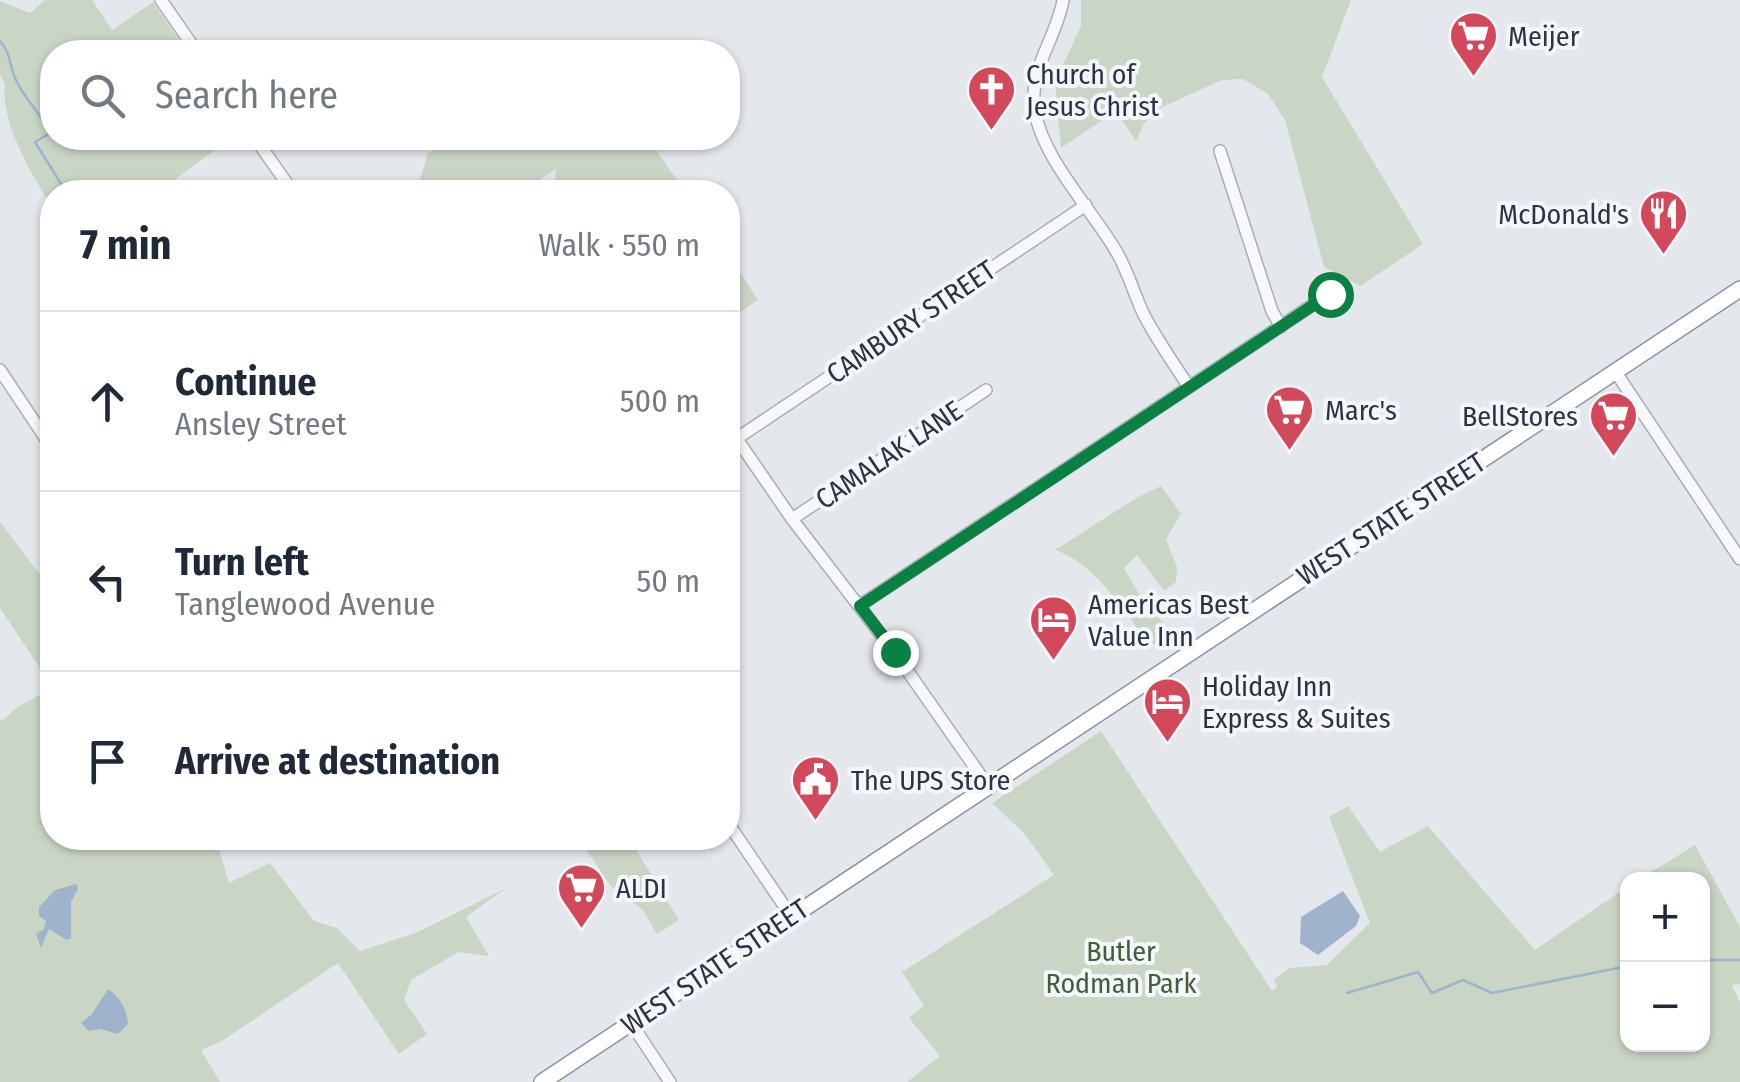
<!DOCTYPE html>
<meta charset="utf-8">
<style>
:root{--surface:#fff;--page:#f6f6f7;--text:#1f2937;--muted:#747a83;--line:#e0e1e3}
body{margin:0;font-family:"Fira Sans Condensed",sans-serif;background:var(--page);color:var(--text)}
.controls{position:absolute;right:30px;bottom:30px;display:grid;overflow:hidden;border-radius:20px;box-shadow:0 2px 8px #0004}
.controls button{width:90px;height:90px;display:grid;place-items:center;padding:0;border:0;border-bottom:2px solid var(--line);background:var(--surface);color:var(--text);font:50px sans-serif}
.stop{position:absolute;width:30px;height:30px;margin:-22px;border:8px solid #0b8043;border-radius:50%;background:#fff}
.stop.end{background:#0b8043;border-color:#fff;box-shadow:0 2px 10px #0008}
.list{margin:0;padding:0;list-style:none}
h2{display:flex;justify-content:space-between;align-items:center;height:130px;margin:0;padding:0 40px;font-size:42px}
h2 small{font-size:32px;font-weight:400;color:var(--muted)}
.list li{display:grid;grid-template-columns:65px 1fr auto;gap:30px;align-items:center;box-sizing:border-box;height:180px;padding:0 40px;border-top:2px solid var(--line)}
.list b{display:block;font-size:38px;white-space:nowrap}
.list p{margin:0;font-size:32px;white-space:nowrap;color:var(--muted)}
.list em{font-size:32px;font-style:normal;color:var(--muted)}
.icon{flex:none;width:55px;height:55px;fill:none;stroke:currentColor;stroke-width:2;stroke-linecap:round;stroke-linejoin:round}
.map{position:relative;flex:none;width:1740px;height:1082px;overflow:hidden}
.search{position:absolute;background:var(--surface);box-shadow:0 2px 8px #0004;left:40px;top:40px;width:700px;height:110px;display:flex;align-items:center;gap:25px;box-sizing:border-box;padding:0 35px;border-radius:40px;color:var(--muted);font-size:38px}
.panel{position:absolute;background:var(--surface);box-shadow:0 2px 8px #0004;left:40px;top:180px;width:700px;height:670px;border-radius:40px}
.map>svg:first-child{display:block}
.green{fill:#c9d6c5}
.water{fill:#9fb4cc}
.lines{fill:none;stroke-linecap:round;stroke-linejoin:round}
.stream{stroke:#9fb4cc;stroke-width:2.5}
.minor-casing{stroke:#a9aeb7;stroke-width:14}
.highway-casing{stroke:#8b94a3;stroke-width:18}
.minor{stroke:#f7f8fa;stroke-width:11}
.highway{stroke:#fff;stroke-width:15}
.route{stroke:#0b8043;stroke-width:12}
.labels{text-anchor:middle;dominant-baseline:central;stroke-width:8;stroke-linejoin:round;paint-order:stroke}
.poi-label{font-size:28px;fill:#2b3445;stroke:#f4f6f9;text-anchor:start}
.street-label{font-size:28px;fill:#2b3445;stroke:#f4f6f9}
.park-label{font-size:28px;fill:#3f6138;stroke:#f4f6f9}
</style>
<div class="map">
<svg width="1740" height="1082" viewBox="0 0 1740 1082">
<rect width="100%" height="100%" fill="#e4e7ec"/>
<path class="green" d="M45,0H92L112,30L153,2L187,52H52V138H231L158,192H52V207C32,175 0,122 5,84L0,75V1L30,13Z
M1081,0H1351L1322,77L1423,244L1360,286L1324,267L1285,120L1268,94L1243,79L1222,80L1160,108L1144,123L1136,141L1116,111L1061,148L1055,82L1081,26Z
M451,138H648L685,192H554L556,169L522,192H416L428,153Z
M728,254L758,300L728,320Z
M1161,486L1181,514L1166,539L1177,567L1176,582L1164,591L1137,555L1124,568L1139,594L1169,630L1153,645C1141,638 1136,625 1127,614C1108,588 1085,560 1055,550L1138,497Z
M0,522L44,580L52,598V686L0,608Z
M52,688V838H231L218,847L229,883L270,863L314,921L337,928L360,951L418,932L506,888L466,917L489,956L458,952L411,980L404,1000L427,1034L399,1054L338,963L222,1041L201,1050L220,1082H0V719L2,721L16,708Z
M1101,731L1272,991L1277,987L1274,979L1290,968L1327,965L1370,923L1329,817L1348,806L1380,852L1428,826L1535,950L1627,887L1628,1044H1702V880L1640,879L1695,845L1740,927V984L1732,985L1740,1003V1082H907L940,1056L909,1018L924,1006L902,972L1054,875L1024,833L992,803Z
M593,838H629L679,920L657,934L643,910L611,886L583,845Z"/>
<path class="water" d="M76,884L78,889L71,902V938L67,940L49,929L41,948L36,934L44,929L46,921L39,916V907L55,890Z
M1343,891L1360,916L1356,926L1318,955L1300,943L1301,917Z
M108,989C120,996 127,1010 128,1024L118,1034L100,1029L89,1031L81,1023L92,1014Z"/>
<g class="lines">
<path class="stream" d="M0,41C12,56 8,61 15,78C23,97 42,115 50,133L35,142L66,192
M1702,960H1740
M1347,993L1418,972L1432,993L1463,980L1492,993L1628,966"/>
<defs>
<path id="minor" d="M161,0L197,52
M1063,0C1057,36 1031,66 1034,104C1038,154 1091,208 1116,251C1128,271 1134,294 1144,315C1157,340 1174,364 1189,387
M255,138L293,192
M1220,151L1272,311L1281,327
M0,370L52,448
M1615,371L1740,559
M728,426L792,519L895,653L988,786
M736,439L1086,205
M792,519L986,390
M859,606L1329,294
M728,823L791,916
M631,1023L670,1082"/>
<path id="highway" d="M542,1082L1740,289"/>
</defs>
<use href="#minor" class="minor-casing"/>
<use href="#highway" class="highway-casing"/>
<use href="#minor" class="minor"/>
<use href="#highway" class="highway"/>
</g>
<g class="lines">
<path class="route" d="M895,652L860,606L1330,294"/>
</g>
<defs>
<symbol id="supermarket-pin" viewBox="-11 -11 22 30"><path d="M0 17L-7.5 6A9.5 9.5 0 1 1 7.5 6Z" fill="#d1495b" stroke="#f4f6f9"/><path d="M-6-5.5h2.5l.6 2H6L4.5 2H-2.5L-4.4-4H-6ZM-1.5 3.2a1.3 1.3 0 1 0 .1 0ZM3 3.2a1.3 1.3 0 1 0 .1 0Z" fill="#fff"/></symbol>
<symbol id="church-pin" viewBox="-11 -11 22 30"><path d="M0 17L-7.5 6A9.5 9.5 0 1 1 7.5 6Z" fill="#d1495b" stroke="#f4f6f9"/><path d="M-1.2-6h2.4v3.5h3.3v2.4h-3.3V6h-2.4V-.1h-3.3v-2.4h3.3Z" fill="#fff"/></symbol>
<symbol id="restaurant-pin" viewBox="-11 -11 22 30"><path d="M0 17L-7.5 6A9.5 9.5 0 1 1 7.5 6Z" fill="#d1495b" stroke="#f4f6f9"/><path d="M-5-6h1v4h1v-4h1v4h1v-4h1v5L-1.5 .5V6h-2V.5L-5-1ZM5-6V6H3V1.5H1.5Q1.5-4 5-6Z" fill="#fff"/></symbol>
<symbol id="hotel-pin" viewBox="-11 -11 22 30"><path d="M0 17L-7.5 6A9.5 9.5 0 1 1 7.5 6Z" fill="#d1495b" stroke="#f4f6f9"/><path d="M-6-4.5h1.5V1H6V5H4.5V3h-9V5H-6ZM-4 0a1.8 1.8 0 1 1 3.6 0ZM.5 0V-2.5h3Q6-2.5 6 0Z" fill="#fff"/></symbol>
<symbol id="civic-pin" viewBox="-11 -11 22 30"><path d="M0 17L-7.5 6A9.5 9.5 0 1 1 7.5 6Z" fill="#d1495b" stroke="#f4f6f9"/><path d="M-.6-6.5H3V-4.5H.6V-3L4-1V1h2V6H-6V1h2V-1L-.6-3ZM-1.2 2.5V6h2.4V2.5Z" fill="#fff"/></symbol>
</defs>
<g fill-rule="evenodd">
<use href="#supermarket-pin" x="1446" y="8" width="55" height="75"/>
<use href="#church-pin" x="964" y="62" width="55" height="75"/>
<use href="#restaurant-pin" x="1636" y="186" width="55" height="75"/>
<use href="#supermarket-pin" x="1262" y="382" width="55" height="75"/>
<use href="#supermarket-pin" x="1586" y="388" width="55" height="75"/>
<use href="#hotel-pin" x="1026" y="592" width="55" height="75"/>
<use href="#hotel-pin" x="1140" y="674" width="55" height="75"/>
<use href="#civic-pin" x="788" y="752" width="55" height="75"/>
<use href="#supermarket-pin" x="554" y="860" width="55" height="75"/>
</g>
<g class="labels">
<g class="poi-label">
<text x="1508" y="36">Meijer</text>
<text x="1026" y="74">Church of<tspan x="1026" dy="32">Jesus Christ</tspan></text>
<text x="1629" y="214" text-anchor="end">McDonald's</text>
<text x="1325" y="410">Marc's</text>
<text x="1578" y="416" text-anchor="end">BellStores</text>
<text x="1088" y="604">Americas Best<tspan x="1088" dy="32">Value Inn</tspan></text>
<text x="1202" y="686">Holiday Inn<tspan x="1202" dy="32">Express &amp; Suites</tspan></text>
<text x="851" y="780">The UPS Store</text>
<text x="616" y="888">ALDI</text>
</g>
<g class="street-label">
<text transform="translate(911 322) rotate(-34)">CAMBURY STREET</text>
<text transform="translate(889 455) rotate(-34)">CAMALAK LANE</text>
<text transform="translate(1391 519) rotate(-33)">WEST STATE STREET</text>
<text transform="translate(715 967) rotate(-34)">WEST STATE STREET</text>
</g>
<g class="park-label">
<text x="1121" y="951">Butler<tspan x="1121" dy="32">Rodman Park</tspan></text>
</g>
</g>
</svg>
<div class="controls">
<button>+</button>
<button>−</button>
</div>
<div class="stop" style="left:1330px;top:294px"></div>
<div class="stop end" style="left:895px;top:652px"></div>
<div class="search"><svg class="icon" aria-label="search" viewBox="0 0 24 24"><circle cx="10" cy="10" r="6"/><path d="M15 15l6 6"/></svg>Search here</div>
<section class="panel">
<h2>7 min<small>Walk · 550 m</small></h2>
<ul class="list">
<li><svg class="icon" aria-label="ahead" viewBox="0 0 24 24"><path d="M12 20V5M6 11l6-6 6 6"/></svg><div><b>Continue</b><p>Ansley Street</p></div><em>500 m</em></li>
<li><svg class="icon" aria-label="left" viewBox="0 0 24 24"><path d="M17 20v-9H6M10 6l-5 5 5 5"/></svg><div><b>Turn left</b><p>Tanglewood Avenue</p></div><em>50 m</em></li>
<li><svg class="icon" aria-label="arrive" viewBox="0 0 24 24"><path d="M6 21V4h12l-3 4 3 4H6"/></svg><div><b>Arrive at destination</b></div></li>
</ul>
</section>
</div>
